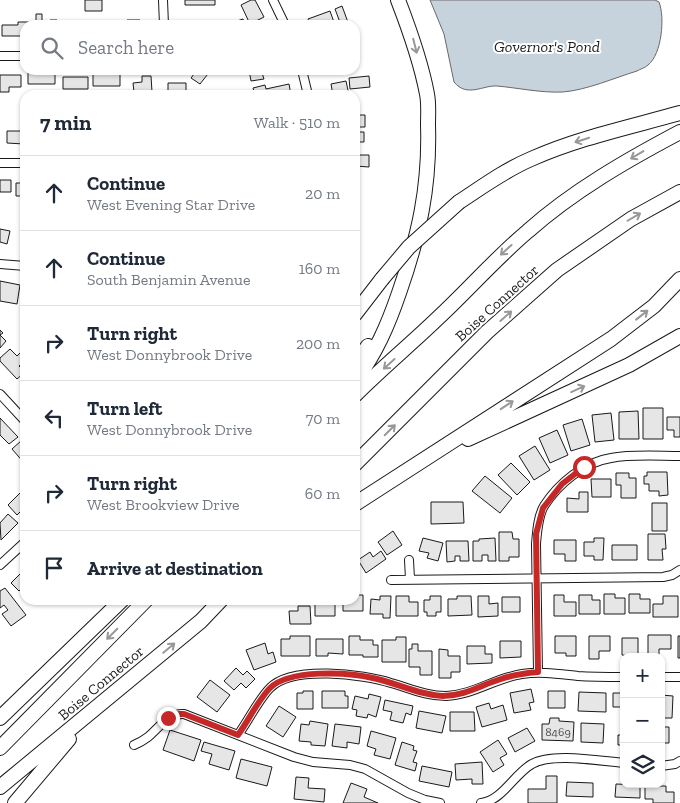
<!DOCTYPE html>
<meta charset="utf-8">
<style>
:root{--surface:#fff;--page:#f6f6f7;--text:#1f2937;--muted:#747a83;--line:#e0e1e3}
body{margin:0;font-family:"Zilla Slab",serif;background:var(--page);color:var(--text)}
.controls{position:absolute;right:15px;bottom:15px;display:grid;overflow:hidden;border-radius:10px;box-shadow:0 1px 4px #0004}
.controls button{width:45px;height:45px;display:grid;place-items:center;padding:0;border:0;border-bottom:1px solid var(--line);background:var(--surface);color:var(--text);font:25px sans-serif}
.stop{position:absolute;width:15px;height:15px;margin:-11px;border:4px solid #c62828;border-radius:50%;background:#fff}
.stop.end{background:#c62828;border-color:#fff;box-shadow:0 1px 5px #0008}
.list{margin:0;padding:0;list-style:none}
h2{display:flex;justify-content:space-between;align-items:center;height:65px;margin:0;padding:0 20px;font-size:21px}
h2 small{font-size:16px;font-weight:400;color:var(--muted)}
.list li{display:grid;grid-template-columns:32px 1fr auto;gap:15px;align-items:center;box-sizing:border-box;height:75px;padding:0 20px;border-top:1px solid var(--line)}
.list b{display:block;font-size:19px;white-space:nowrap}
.list p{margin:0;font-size:16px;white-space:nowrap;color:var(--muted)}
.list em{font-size:16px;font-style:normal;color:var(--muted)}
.icon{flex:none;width:28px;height:28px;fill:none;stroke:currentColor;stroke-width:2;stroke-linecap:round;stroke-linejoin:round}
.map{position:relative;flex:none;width:680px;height:803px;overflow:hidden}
.search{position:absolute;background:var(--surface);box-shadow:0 1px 4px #0004;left:20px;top:20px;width:340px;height:55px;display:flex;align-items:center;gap:12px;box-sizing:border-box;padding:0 18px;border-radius:15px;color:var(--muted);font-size:19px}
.panel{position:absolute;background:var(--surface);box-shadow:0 1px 4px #0004;left:20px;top:90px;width:340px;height:515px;border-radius:15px}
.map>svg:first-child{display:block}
.water{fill:#c6d2dc;stroke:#6a6a6a}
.building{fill:#e6e6e6;stroke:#1a1a1a}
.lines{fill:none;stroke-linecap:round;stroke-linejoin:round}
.street-casing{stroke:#1a1a1a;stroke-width:10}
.highway-casing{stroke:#1a1a1a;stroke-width:16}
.street{stroke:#fff;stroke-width:8}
.highway{stroke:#fff;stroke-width:14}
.highway-bridge-casing{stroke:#1a1a1a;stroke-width:16;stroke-linecap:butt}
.highway-bridge{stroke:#fff;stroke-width:14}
.oneway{stroke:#989898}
.route{stroke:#c62828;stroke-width:6}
.labels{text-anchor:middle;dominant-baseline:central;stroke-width:4;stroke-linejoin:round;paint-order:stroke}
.number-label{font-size:12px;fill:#4d4d4d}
.street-label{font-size:15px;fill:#1a1a1a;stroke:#fff}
.water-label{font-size:16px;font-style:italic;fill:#1a1a1a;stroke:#fff}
</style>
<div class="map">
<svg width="680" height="803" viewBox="0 0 680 803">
<rect width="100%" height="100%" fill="#fff"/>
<path class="water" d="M430,0H655L659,2C665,17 662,54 648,65C645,68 640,69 637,71C614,78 587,90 563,92C541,93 519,88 497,86C483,85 467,98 454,82L444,34Z"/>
<path class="building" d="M85,0H102V11H85Z
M185,0H215V5H185Z
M251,0H255L264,17L250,24L241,5Z
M342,6L349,25H341L335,9Z
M330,11L335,25H310L308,19Z
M36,14H42V23H36Z
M243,19L245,25H235L234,22Z
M50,20H57V25H50Z
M127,20H140V25H127Z
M18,22H29V25H25V36H2V25H18Z
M194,23H210V25H194Z
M197,70H211L200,84L191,78Z
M249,70H275L262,73L264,79L251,81Z
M28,72H55V84H28Z
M93,73H120V86H93Z
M0,75H21V87H9V92H0Z
M142,76H151L152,92H134L133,83L142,82Z
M369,76L370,87L350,89L349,78Z
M63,77H88V89H63Z
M346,81L349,95H333L331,84Z
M168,83H186V95H168Z
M289,84L291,95H255L253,88L265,85L266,89Z
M355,115H365V127H355Z
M7,131H24V144L7,143Z
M355,132H364V142H355Z
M355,155H369V167L355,166Z
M0,180H11V192H0Z
M16,183H25V196H16Z
M355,196H359L356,216H355Z
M0,229L10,231L7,244L0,242Z
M0,281L20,285L17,304L0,301Z
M23,287H25V302H23Z
M0,330L3,333L0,335L6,341L0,348Z
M10,349L17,356L22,351L25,354V360L19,366L25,372L17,379L0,361V358Z
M643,408H663V439H643Z
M638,411L639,439H619V412Z
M611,413L614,440L595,442L592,415Z
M667,417H680V437H674V430H667Z
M0,418L18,437L9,444L0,435Z
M582,419L590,445L571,451L563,425Z
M557,430L568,455L550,463L539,438Z
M22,440L25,444V464L12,449Z
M535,446L550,470L534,480L519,456Z
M511,463L530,482L517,495L498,475Z
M647,472H667L668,495L659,496V491H649V484H644V476H647Z
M616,473H629V478H636V498H621V485H616Z
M485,476L512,498L500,513L472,491Z
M591,479H611V497H592Z
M25,488V507L17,515L8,505Z
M579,492H588V512H567V498L579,499Z
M431,502H463L464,523L431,524Z
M652,503H667V531H652Z
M8,514L18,523L1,540L0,523Z
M393,531L402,545L387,555L378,542Z
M499,532H512L513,539H519V557H509V561H499Z
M648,534H665L666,549H662L663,560H648Z
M423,538L443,543L438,561L427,558L429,553L419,551Z
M495,538L496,561H488V555H482V561H473V541H479V539Z
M594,538H604L603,560H594V556H584V542H594Z
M554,540H576V561H565V554H554Z
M446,541H468L469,561H460V556H455V561L447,562Z
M612,545H637V560H612Z
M381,551L386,559L366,573L358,560L370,552L373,557Z
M25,569V585L19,591L11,583Z
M5,588L26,615L11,626L2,614L8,610L4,605L0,608V591Z
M604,594H615V598H625V614H604Z
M629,594H640V599H650V613H629Z
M355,595H363V611H343V600H355Z
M554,595H564V602H576V616H554Z
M579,595H592V600H600V614H579Z
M380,596H391L390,618H383V614H370L371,599L380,600Z
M396,596H409V602H418V616H396Z
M430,596H441V612H436V616H427V612H424V600H430Z
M457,596H471L472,615L448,616V599H457Z
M478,596H489V604L498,603V616L478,617Z
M663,596H678V617H653V604H663Z
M502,597H520V612H502Z
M315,600H335V616H315Z
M298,606H310L311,624H290L289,611H298Z
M648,635H671V649H659V657H648Z
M290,636H310V656H281V639H290Z
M349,636H360V640H373V645H378V657H363V655H349Z
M555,636H576V656H566V653H555Z
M589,636H610V651H599V659H589Z
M678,636H680V658H678Z
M396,637H406V662H382V640H396Z
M622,638H638V657L622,655Z
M316,639H343V654L328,653V656H316Z
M500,641H521V657L500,658Z
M265,643L268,654L273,652L276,662L254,670L246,650Z
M412,644H418V651H432V675H420V667H409V649H412Z
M467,646H485V654H492V663L467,664Z
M439,649L448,650V656H460V672H451V678H439Z
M236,668L243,675L247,671L255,679L246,688L241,683L234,690L224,681Z
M210,680L230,695L217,712L197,697Z
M531,689L534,702L529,703L531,710L514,713L510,693Z
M303,691H313V709H297V693H303Z
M322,691H345V696H348V708H322Z
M548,691H565V708H548Z
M579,692L606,693V712L578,711Z
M613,693H624V707H613Z
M369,694L381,697L376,717L368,714L367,718L356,716L357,710L352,709L355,696L368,699Z
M661,695L673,696L672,718H661Z
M385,700L413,706L411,715L406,713L403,723L390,720L392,712L383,710Z
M489,703L491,709L503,705L507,720L482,727L476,707Z
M279,706L296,717L283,737L266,726Z
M419,711L446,716L442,733L416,728Z
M450,712H474L475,731H450Z
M550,718H559V721L574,722L573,741L542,740V724H549Z
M310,721L328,724L325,746L311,745V742L299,741L301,724L309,725Z
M581,723L604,724L603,743L581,742Z
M335,724L361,727L359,744L347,742V748L332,746Z
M621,727H624V745H618V735H621Z
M661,727H669V743H662V747Z
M527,728L535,741L515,752L508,738Z
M170,730L201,740L194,761L163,750Z
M371,731L396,738L390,759L374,755L376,749L367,746Z
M498,740L507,754L500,758L504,765L493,772L480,752Z
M204,742L235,751L229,770L209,764L212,754L201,751Z
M402,742L414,746L413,750L417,751L413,762L417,763L415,771L395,765Z
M241,759L272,767L267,786L236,778Z
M482,762L483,784H472V779L456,780L455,764Z
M422,766L452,772L449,787L419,781Z
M546,776H557V803H528V789H546Z
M296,777L309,778L308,788L325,789L324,802L294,799Z
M567,782L593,783V797L566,796Z
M351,783L367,789L364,797L378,803H343Z
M616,784L640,785V798L615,797Z
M645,786H666V792H674V803H653V799H645Z"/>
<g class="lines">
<defs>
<path id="street" d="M163,0L164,25
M273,0L285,25
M0,56H25
M302,70L308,95
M0,163H25
M0,264L25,266
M0,394L25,421
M409,560L410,579
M0,565L25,542
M391,580L663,577L672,575L680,570
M538,672L536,544C537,532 538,516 544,506C558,484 584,462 611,458C631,454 659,456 680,456
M661,677H680
M238,735C248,721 259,699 270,688C292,665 363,674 391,683C409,688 426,696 446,696C473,695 495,678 522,674C541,671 559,674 578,676C593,677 609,677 624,677
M134,745C139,743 144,740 148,737C160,727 168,713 184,714L294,757L313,762L350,765L365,769L408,793L425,800L440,803
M661,766L675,764L680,761
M481,803C502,801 515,773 532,764C552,752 600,761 624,763"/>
<path id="highway" d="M459,202C482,187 505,170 531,159C578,138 630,127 680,113
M355,314L382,279
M355,365L368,346
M355,381C376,353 388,325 399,293C419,236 430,186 428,125C428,115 429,104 427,94C421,62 410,31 398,0
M355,395C382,368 411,344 438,318C469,289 496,258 528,231C573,191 627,160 680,132
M468,439L629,365L680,336
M355,464L487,332L557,270L631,219L680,192
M355,504L611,339L654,306L680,279
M0,718L122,600
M0,748L146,600
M0,787L201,621L221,600
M15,803L69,739"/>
</defs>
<use href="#street" class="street-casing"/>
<use href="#highway" class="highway-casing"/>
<use href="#street" class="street"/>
<use href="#highway" class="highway"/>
<defs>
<path id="highway-bridge" d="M382,279L409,247L459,202"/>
</defs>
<use href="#highway-bridge" class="highway-bridge-casing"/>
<use href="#highway-bridge" class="highway-bridge"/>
</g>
<defs><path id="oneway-shaft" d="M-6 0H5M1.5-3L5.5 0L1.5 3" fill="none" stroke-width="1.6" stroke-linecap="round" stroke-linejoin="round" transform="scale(1.25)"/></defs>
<g class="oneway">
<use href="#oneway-shaft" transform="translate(415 46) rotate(76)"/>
<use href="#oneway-shaft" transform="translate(582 140) rotate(162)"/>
<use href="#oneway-shaft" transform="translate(637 155) rotate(149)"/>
<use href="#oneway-shaft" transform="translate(634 217) rotate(-30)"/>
<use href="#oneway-shaft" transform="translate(506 250) rotate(138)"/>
<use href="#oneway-shaft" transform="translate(642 315) rotate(-38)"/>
<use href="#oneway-shaft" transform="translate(506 316) rotate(-41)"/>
<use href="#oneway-shaft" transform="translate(389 364) rotate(138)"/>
<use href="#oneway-shaft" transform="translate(578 389) rotate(-24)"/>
<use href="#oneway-shaft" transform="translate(507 405) rotate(-33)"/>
<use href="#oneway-shaft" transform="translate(390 430) rotate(-45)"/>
<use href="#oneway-shaft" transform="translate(112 634) rotate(135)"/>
<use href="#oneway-shaft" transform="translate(169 648) rotate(-40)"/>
</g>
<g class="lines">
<path class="route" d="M168,718L178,714H184L238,735C248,721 259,699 270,688C289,669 349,672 373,678C397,683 419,695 443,696C465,696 481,685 501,679C513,675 526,673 538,672L536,534L543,508L562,484L584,467"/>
</g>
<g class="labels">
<g class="number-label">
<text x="558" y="732">8469</text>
</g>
<g class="street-label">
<text transform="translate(497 303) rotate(-42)">Boise Connector</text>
<text transform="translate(101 683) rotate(-40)">Boise Connector</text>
</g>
<g class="water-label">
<text x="547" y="46">Governor's Pond</text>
</g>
</g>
</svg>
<div class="controls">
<button>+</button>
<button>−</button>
<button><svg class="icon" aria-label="layers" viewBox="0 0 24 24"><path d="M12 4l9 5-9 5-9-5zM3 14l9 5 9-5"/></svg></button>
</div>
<div class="stop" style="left:584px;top:467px"></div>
<div class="stop end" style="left:168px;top:718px"></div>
<div class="search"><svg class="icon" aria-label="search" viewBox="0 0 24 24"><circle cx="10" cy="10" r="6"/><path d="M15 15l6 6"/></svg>Search here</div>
<section class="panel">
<h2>7 min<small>Walk · 510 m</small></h2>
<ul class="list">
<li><svg class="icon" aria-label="ahead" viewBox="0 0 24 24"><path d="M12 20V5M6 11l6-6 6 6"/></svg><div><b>Continue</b><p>West Evening Star Drive</p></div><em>20 m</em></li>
<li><svg class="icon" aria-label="ahead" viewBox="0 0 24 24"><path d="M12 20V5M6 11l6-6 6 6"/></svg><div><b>Continue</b><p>South Benjamin Avenue</p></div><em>160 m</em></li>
<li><svg class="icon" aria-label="right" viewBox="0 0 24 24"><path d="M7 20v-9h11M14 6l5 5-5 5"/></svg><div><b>Turn right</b><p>West Donnybrook Drive</p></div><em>200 m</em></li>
<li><svg class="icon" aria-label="left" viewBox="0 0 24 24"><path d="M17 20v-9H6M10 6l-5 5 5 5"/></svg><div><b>Turn left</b><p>West Donnybrook Drive</p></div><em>70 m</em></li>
<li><svg class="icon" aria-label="right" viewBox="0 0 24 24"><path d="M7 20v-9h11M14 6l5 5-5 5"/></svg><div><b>Turn right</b><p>West Brookview Drive</p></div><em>60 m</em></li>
<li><svg class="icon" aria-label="arrive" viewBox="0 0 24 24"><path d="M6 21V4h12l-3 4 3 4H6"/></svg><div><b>Arrive at destination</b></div></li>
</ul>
</section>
</div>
